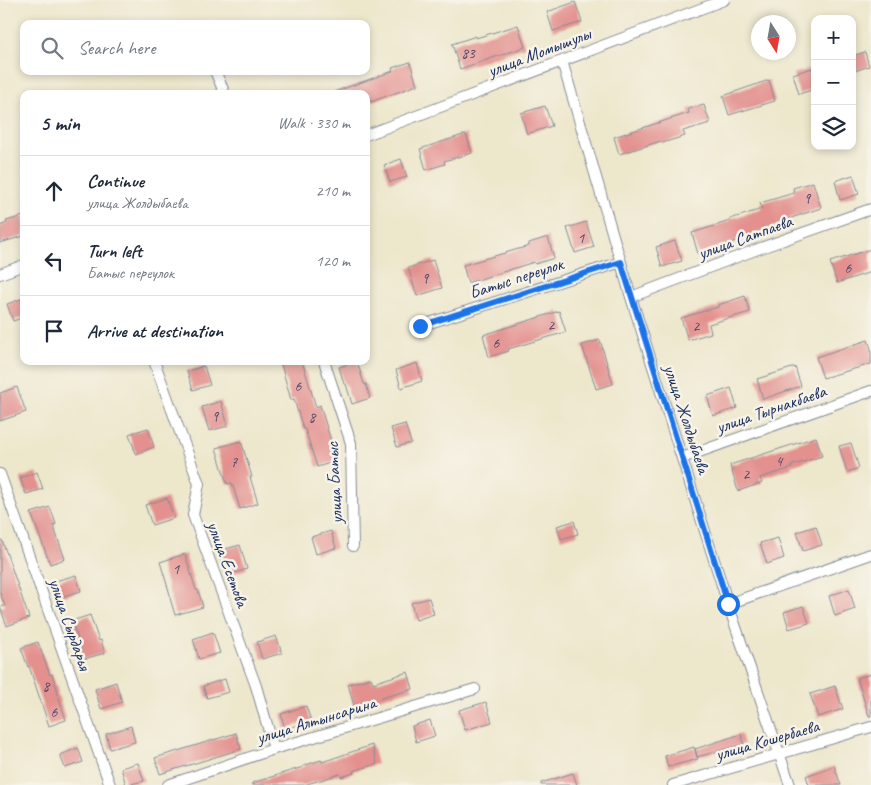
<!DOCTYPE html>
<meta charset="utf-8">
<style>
:root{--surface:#fff;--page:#f6f6f7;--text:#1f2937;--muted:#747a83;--line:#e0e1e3}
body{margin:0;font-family:Caveat,sans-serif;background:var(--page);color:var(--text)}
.controls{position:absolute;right:15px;top:15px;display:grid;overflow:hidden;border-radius:10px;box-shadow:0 2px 8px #0003}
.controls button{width:45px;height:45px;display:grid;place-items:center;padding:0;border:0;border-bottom:1px solid var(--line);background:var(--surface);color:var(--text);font:25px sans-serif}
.compass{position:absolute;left:751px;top:15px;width:45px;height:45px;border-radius:50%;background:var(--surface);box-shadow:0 2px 8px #0003;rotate:169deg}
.stop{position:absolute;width:15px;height:15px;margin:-11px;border:4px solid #1a73e8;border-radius:50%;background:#fff}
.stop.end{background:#1a73e8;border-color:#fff;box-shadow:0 1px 5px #0008}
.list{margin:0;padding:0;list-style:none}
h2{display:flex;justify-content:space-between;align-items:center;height:65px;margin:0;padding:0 20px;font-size:21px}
h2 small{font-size:16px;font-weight:400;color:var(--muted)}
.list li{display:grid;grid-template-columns:32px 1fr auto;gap:15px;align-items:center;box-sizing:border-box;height:70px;padding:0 20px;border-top:1px solid var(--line)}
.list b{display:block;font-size:19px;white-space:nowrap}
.list p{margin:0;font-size:16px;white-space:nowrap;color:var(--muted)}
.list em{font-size:16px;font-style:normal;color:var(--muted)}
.icon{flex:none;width:28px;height:28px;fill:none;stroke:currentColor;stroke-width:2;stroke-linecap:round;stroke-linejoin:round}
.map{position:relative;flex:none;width:871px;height:785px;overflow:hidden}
.search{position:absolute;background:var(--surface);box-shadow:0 2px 8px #0003;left:20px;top:20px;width:350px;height:55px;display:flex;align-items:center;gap:12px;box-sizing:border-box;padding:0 18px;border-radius:10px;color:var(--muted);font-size:19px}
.panel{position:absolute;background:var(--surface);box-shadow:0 2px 8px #0003;left:20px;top:90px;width:350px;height:275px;border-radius:10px}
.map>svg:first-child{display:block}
.building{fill:#e3908e}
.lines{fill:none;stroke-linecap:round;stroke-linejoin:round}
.street-casing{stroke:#848b95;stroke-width:12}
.street{stroke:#fff;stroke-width:10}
.route{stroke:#1a73e8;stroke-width:6}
.labels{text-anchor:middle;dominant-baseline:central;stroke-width:5;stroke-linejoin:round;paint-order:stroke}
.number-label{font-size:15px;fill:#4d476a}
.street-label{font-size:18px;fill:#1b2f5e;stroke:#f7f3e8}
</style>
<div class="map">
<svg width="871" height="785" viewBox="0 0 871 785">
<rect width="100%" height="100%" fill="#f7f3e8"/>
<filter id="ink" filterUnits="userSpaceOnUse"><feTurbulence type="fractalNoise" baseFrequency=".02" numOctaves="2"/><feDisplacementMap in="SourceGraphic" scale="10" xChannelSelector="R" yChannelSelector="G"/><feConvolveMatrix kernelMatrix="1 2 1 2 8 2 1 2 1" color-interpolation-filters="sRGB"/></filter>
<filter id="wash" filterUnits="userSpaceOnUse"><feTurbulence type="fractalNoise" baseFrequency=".0096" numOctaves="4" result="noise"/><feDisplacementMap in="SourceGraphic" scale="20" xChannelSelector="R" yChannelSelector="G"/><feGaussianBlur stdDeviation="1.12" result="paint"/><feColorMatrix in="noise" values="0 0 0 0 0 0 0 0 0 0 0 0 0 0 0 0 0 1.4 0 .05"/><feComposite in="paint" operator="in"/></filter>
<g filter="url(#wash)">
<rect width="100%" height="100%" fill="#ede7cc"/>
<g id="blocks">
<path class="building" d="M575,2L582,22L553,31L547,12Z
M518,25L525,47L460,69L452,44L476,36V38Z
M865,52L869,66L852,72V56Z
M410,62L417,85L371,102L368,94H335L334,92L393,71L392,68Z
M812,68L815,77V89L799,94L793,74Z
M769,80L775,101L729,115L723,96Z
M704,105L710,123L683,131L685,136L662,143L661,141L619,154L614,137L689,113L688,109Z
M545,106L552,126L527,134L521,113Z
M466,134L472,153L444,161L445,164L426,170L420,149Z
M401,159L407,177L390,182L384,165Z
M853,175L859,194L840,200L835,181Z
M813,182L821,208L788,219L789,222L756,232L757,234L698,254L692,233L730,221V219L762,209L760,203L794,193L793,188Z
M24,216V236L0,243V226L7,223L6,221Z
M586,222L594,247L575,253L567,228Z
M548,237L554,258L535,264L534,262L468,283L463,265L529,246V243Z
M675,241L682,261L662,267L656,247Z
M871,249V272L837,283L830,262Z
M433,260L442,288L417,296L408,268Z
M745,296L750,312L709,324L711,333L688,340L681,318L718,307V305Z
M24,298V317L13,321L7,304Z
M559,311L566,332L508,349L509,351L489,357L483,335Z
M600,340L613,384L596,389L582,345Z
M868,340L871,349V364L823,378L816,357Z
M280,361H302L316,407L320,405L337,461L317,467L305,429H303L294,399L291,400Z
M357,361L364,384H366L370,398L352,404L346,384H344L339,367Z
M417,363L422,381L401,388L396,370Z
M204,366L210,385L193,390L187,371Z
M795,367L801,386L763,399L757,379Z
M17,387L26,412L0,421V393Z
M731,388L737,408L713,416L707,396Z
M221,401L228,426L209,431L202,407Z
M405,424L411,443L397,447L391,428Z
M148,428L154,447L136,454L129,434Z
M816,437L822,456L791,466L792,468L760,478L762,483L738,491L730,465Z
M241,441L252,477H250L258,503L240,509L232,483L227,484L216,448Z
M851,443L859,468L847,472L839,446Z
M37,472L43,489L26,494L20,478Z
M167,498L174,518L152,525L145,505Z
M50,507L56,524L53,525L65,559L50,564L31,513Z
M574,521L578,534L561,539L557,526Z
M816,526L822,545L803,551L797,532Z
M331,531L336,548L316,554L311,537Z
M778,538L784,558L767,564L760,543Z
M0,540H2L29,618L7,626L0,607L5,606L0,593Z
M240,545L247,569L226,576L218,551Z
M185,554L196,590H198L203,607L175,615L170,598H171L160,562Z
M76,575L81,591L57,598L52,582Z
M849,589L855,609L835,616L829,596Z
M429,598L434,614L416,620L411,603Z
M803,606L809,623L789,629L784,612Z
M90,615L99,641L101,640L105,653L84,659L72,621Z
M213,632L220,653L199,659L193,639Z
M276,636L282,653L262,659L257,642Z
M38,642L50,675L52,674L58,692H57L66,720L49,726L29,666L28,667L21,648Z
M408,672L413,689L354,706L348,684L371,678L373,683Z
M871,674V716H869L857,678Z
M225,679L229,692L207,698L203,686Z
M116,682L122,702L101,709L95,689Z
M835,686L843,709L818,717L810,694Z
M486,702L492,722L465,730L459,710Z
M306,706L311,721L285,729L281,714Z
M430,720L435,736L416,742L412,726Z
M131,726L135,742L110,749L106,734Z
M236,733L241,749L160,774L155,758Z
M741,734L744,744L697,757L695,749Z
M372,745L377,764L353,771L354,773L341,777L340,774L304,785H252V783L303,767V766L321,760L322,762Z
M694,747L698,759L668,767L665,756Z
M78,748L83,762L65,768L60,755Z
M138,763L144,781L126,785L121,768Z
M834,766L841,785H809L806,776Z
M573,773L577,785H541V783Z"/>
</g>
</g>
<g filter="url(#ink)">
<use href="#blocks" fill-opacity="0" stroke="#848b95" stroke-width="1"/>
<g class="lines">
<defs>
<path id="street" d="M562,61L631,297L728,604L790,785
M215,71L225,94
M366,135L724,0
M0,274L24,265
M631,297L758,249L871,209
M420,326L621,262
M154,361L199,484L193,515L256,686L274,749
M324,361L351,443L353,546
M682,458L871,391
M0,474L110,785
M728,604L871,554
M168,785L274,749L475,689
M673,785L871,727"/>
</defs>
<use href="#street" class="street-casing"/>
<use href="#street" class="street"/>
</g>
</g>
<g class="lines" filter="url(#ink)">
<path class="route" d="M420,326L621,262L728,604"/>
</g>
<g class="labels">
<g class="number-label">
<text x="468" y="53">83</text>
<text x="807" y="198">9</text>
<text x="581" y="238">1</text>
<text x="848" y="268">6</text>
<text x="425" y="278">9</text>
<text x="551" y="325">2</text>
<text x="696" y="326">2</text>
<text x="496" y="343">6</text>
<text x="298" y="386">6</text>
<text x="215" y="416">9</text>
<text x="312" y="417">8</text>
<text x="779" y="461">4</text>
<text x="234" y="462">7</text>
<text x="746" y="474">2</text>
<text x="176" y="569">1</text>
<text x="46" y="686">8</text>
<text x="54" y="712">6</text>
</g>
<g class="street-label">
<text transform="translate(539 52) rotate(-21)">улица Момышулы</text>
<text transform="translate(745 237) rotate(-20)">улица Сатпаева</text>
<text transform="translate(516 278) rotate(-18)">Батыс переулок</text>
<text transform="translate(771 409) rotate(-19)">улица Тырнакбаева</text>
<text transform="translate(687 419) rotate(72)">улица Жолдыбаева</text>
<text transform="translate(334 483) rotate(-93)">улица Батыс</text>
<text transform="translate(228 564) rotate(70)">улица Есетова</text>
<text transform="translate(70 624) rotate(71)">улица Сырдарья</text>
<text transform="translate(316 720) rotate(-17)">улица Алтынсарина</text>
<text transform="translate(767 740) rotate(-16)">улица Кошербаева</text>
</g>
</g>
</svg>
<div class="controls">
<button>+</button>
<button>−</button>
<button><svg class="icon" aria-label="layers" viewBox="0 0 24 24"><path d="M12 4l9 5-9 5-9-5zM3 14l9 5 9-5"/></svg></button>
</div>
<svg class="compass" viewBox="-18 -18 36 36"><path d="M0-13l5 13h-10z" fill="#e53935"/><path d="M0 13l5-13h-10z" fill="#747a83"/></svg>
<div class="stop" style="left:728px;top:604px"></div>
<div class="stop end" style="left:420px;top:326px"></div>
<div class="search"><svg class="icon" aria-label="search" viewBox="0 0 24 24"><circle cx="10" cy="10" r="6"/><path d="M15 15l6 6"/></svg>Search here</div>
<section class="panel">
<h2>5 min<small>Walk · 330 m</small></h2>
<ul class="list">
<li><svg class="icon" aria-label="ahead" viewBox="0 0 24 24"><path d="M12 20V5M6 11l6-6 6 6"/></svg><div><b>Continue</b><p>улица Жолдыбаева</p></div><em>210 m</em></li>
<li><svg class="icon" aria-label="left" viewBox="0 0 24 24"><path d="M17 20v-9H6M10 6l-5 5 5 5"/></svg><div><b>Turn left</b><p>Батыс переулок</p></div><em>120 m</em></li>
<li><svg class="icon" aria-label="arrive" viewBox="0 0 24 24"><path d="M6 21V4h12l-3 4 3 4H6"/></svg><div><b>Arrive at destination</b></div></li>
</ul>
</section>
</div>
